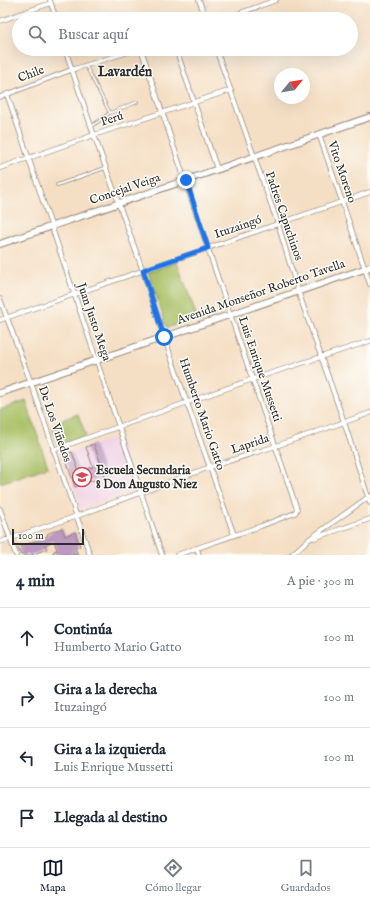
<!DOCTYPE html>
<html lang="es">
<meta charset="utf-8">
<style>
:root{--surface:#fff;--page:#f6f6f7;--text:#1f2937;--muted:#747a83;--line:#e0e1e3;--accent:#111827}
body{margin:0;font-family:"IM FELL English",serif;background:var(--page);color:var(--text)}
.compass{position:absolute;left:274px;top:68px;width:36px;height:36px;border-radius:50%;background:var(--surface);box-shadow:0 4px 16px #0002;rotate:60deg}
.scale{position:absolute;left:12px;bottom:10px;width:72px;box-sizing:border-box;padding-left:4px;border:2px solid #2b2b2b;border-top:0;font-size:11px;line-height:14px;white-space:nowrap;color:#2b2b2b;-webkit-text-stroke:3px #fdfcf7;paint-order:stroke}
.stop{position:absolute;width:12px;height:12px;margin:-9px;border:3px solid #1a73e8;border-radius:50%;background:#fff}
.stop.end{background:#1a73e8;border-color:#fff;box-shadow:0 1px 4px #0008}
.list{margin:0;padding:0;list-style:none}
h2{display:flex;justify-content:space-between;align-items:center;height:52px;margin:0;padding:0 16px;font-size:17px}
h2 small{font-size:13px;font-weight:400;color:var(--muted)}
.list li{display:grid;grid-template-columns:26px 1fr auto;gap:12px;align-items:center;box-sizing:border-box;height:60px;padding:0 16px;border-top:1px solid var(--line)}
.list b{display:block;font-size:15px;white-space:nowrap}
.list p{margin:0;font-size:13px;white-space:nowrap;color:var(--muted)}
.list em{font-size:13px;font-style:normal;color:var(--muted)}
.icon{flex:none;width:22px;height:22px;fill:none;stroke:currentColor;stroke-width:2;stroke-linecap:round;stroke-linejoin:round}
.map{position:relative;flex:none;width:370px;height:555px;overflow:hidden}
.search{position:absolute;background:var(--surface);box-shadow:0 4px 16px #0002;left:12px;right:12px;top:12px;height:44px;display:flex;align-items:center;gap:10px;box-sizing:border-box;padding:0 14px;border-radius:22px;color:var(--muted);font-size:15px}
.sheet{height:292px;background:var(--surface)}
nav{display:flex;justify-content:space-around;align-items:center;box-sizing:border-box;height:56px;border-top:1px solid var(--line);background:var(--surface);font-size:11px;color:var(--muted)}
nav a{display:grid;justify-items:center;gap:2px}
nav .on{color:var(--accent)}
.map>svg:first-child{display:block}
.built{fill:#f0d0e4}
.green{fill:#a8bf64;stroke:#6a7548}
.building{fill:#bc97c1}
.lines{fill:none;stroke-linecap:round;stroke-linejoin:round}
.lane-casing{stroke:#908578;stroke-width:3.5}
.street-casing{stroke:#908578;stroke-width:5.5}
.secondary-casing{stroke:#908578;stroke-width:8}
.lane{stroke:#fff;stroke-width:2}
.street{stroke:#fff;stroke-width:4}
.secondary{stroke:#fff;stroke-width:6}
.route{stroke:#1a73e8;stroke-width:5}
.labels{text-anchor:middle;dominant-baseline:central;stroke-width:3;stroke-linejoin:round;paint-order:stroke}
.street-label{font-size:12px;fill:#2b2b2b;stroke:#fdfcf7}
.poi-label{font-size:12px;font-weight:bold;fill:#2b2b2b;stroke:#fdfcf7;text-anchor:start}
.quarter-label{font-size:14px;font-weight:bold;fill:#2b2b2b;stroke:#fdfcf7}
</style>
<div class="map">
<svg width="370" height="555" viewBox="0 0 370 555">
<rect width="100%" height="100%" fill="#fdfcf7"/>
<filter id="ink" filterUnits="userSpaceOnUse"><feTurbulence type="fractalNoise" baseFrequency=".025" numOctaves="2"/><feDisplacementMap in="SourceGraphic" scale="8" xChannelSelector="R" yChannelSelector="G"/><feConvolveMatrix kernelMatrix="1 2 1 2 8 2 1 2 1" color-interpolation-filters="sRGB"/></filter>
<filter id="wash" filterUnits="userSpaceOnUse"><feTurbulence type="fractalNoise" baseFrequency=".012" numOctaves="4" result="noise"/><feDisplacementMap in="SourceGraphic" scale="16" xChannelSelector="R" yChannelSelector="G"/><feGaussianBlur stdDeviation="0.9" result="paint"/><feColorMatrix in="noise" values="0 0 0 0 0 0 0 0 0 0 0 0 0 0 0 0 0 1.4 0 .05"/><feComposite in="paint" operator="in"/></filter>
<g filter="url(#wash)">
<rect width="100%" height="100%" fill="#f5dfc4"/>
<path class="built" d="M116,437L119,438L137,490L81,509L63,455Z"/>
<path class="green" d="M177,262L197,317L167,328L148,272Z
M26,401L48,467L0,483V410Z
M78,414L86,436L58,446L52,428L57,426L56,422Z"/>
<g id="blocks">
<path class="building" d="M94,444L105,476L75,487L64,454L72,452L79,472L93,467L86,447Z
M62,528L65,536L75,532L80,546L75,548L78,555H54L53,552L57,550L54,541L45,545L47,549L31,555H21L18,548L48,536L47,534Z"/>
</g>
</g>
<g filter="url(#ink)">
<use href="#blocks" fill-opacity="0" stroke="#908578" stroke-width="1"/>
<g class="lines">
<defs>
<path id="lane" d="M86,66L110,113
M92,126L110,113L137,102
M57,185L105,168"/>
<path id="street" d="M50,0L56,19
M199,0L206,19
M224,19L276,0
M0,21L51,3
M65,49L94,135L143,271L164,337L187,403L234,535
M141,49L230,314L297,509L295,513L261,526L177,555
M176,49L217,169
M216,49L278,224L298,291L344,422L370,503
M7,94L162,555
M0,97L71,70L138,49
M319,134L370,284
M0,168L94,135L231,90
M0,299L31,383L90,555
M0,320L370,192
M53,450L253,379L370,341
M0,509L16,555
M314,538L370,519
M0,542L77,516L210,467L276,446L370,413
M197,548L199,555
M291,555L308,540L370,496"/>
<path id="secondary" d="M0,244L370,117
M0,393L370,267"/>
</defs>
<use href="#lane" class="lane-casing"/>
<use href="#street" class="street-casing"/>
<use href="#secondary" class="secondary-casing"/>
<use href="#lane" class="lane"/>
<use href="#street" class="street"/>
<use href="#secondary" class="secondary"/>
</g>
</g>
<g class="lines" filter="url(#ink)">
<path class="route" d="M164,337L143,270L208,248L186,180"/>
</g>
<defs>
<symbol id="school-ring" viewBox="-11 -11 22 22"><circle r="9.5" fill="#fdfcf7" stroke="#d1495b" stroke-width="1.5"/><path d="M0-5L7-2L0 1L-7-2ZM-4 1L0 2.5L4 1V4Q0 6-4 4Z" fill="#d1495b"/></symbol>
</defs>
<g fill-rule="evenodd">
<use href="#school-ring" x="71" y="466" width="22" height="22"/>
</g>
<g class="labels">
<g class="street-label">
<text transform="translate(31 74) rotate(-21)">Chile</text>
<text transform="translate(112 119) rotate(-18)">Perú</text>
<text transform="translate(342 172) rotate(71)">Vito Moreno</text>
<text transform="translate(125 189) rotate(-19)">Concejal Veiga</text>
<text transform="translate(284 216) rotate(71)">Padres Capuchinos</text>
<text transform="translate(238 227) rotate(-19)">Ituzaingó</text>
<text transform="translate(261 292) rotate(-19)">Avenida Monseñor Roberto Tavella</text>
<text transform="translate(94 322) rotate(71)">Juan Justo Mega</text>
<text transform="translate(260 369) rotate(71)">Luis Enrique Mussetti</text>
<text transform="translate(202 414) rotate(71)">Humberto Mario Gatto</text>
<text transform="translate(55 424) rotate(71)">De Los Viñedos</text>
<text transform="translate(250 444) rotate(-18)">Laprida</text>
</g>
<g class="poi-label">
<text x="96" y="470">Escuela Secundaria<tspan x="96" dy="14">8 Don Augusto Niez</tspan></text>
</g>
<g class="quarter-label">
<text x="125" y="72">Lavardén</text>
</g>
</g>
</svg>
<svg class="compass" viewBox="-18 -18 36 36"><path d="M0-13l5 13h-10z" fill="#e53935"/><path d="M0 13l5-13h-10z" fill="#747a83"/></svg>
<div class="scale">100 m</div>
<div class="stop" style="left:164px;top:337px"></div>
<div class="stop end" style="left:186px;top:180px"></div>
<div class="search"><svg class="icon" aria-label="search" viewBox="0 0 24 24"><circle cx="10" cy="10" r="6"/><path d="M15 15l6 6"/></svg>Buscar aquí</div>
</div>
<section class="sheet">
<h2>4 min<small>A pie · 300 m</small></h2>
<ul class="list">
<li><svg class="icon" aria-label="ahead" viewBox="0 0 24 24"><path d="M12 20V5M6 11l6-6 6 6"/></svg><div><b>Continúa</b><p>Humberto Mario Gatto</p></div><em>100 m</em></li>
<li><svg class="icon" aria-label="right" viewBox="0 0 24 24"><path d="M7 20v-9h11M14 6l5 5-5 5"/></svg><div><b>Gira a la derecha</b><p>Ituzaingó</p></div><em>100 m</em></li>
<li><svg class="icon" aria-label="left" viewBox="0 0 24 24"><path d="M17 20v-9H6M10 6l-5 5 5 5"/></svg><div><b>Gira a la izquierda</b><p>Luis Enrique Mussetti</p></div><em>100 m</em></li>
<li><svg class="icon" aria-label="arrive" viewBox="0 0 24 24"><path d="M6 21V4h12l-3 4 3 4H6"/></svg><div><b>Llegada al destino</b></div></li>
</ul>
</section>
<nav>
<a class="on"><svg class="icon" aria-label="map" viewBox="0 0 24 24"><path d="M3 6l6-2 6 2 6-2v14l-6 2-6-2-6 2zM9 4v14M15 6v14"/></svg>Mapa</a>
<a><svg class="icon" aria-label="directions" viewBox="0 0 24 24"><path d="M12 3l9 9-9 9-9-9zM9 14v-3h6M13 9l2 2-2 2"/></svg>Cómo llegar</a>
<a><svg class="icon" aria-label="saved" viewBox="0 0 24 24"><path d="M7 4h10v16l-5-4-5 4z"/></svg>Guardados</a>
</nav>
